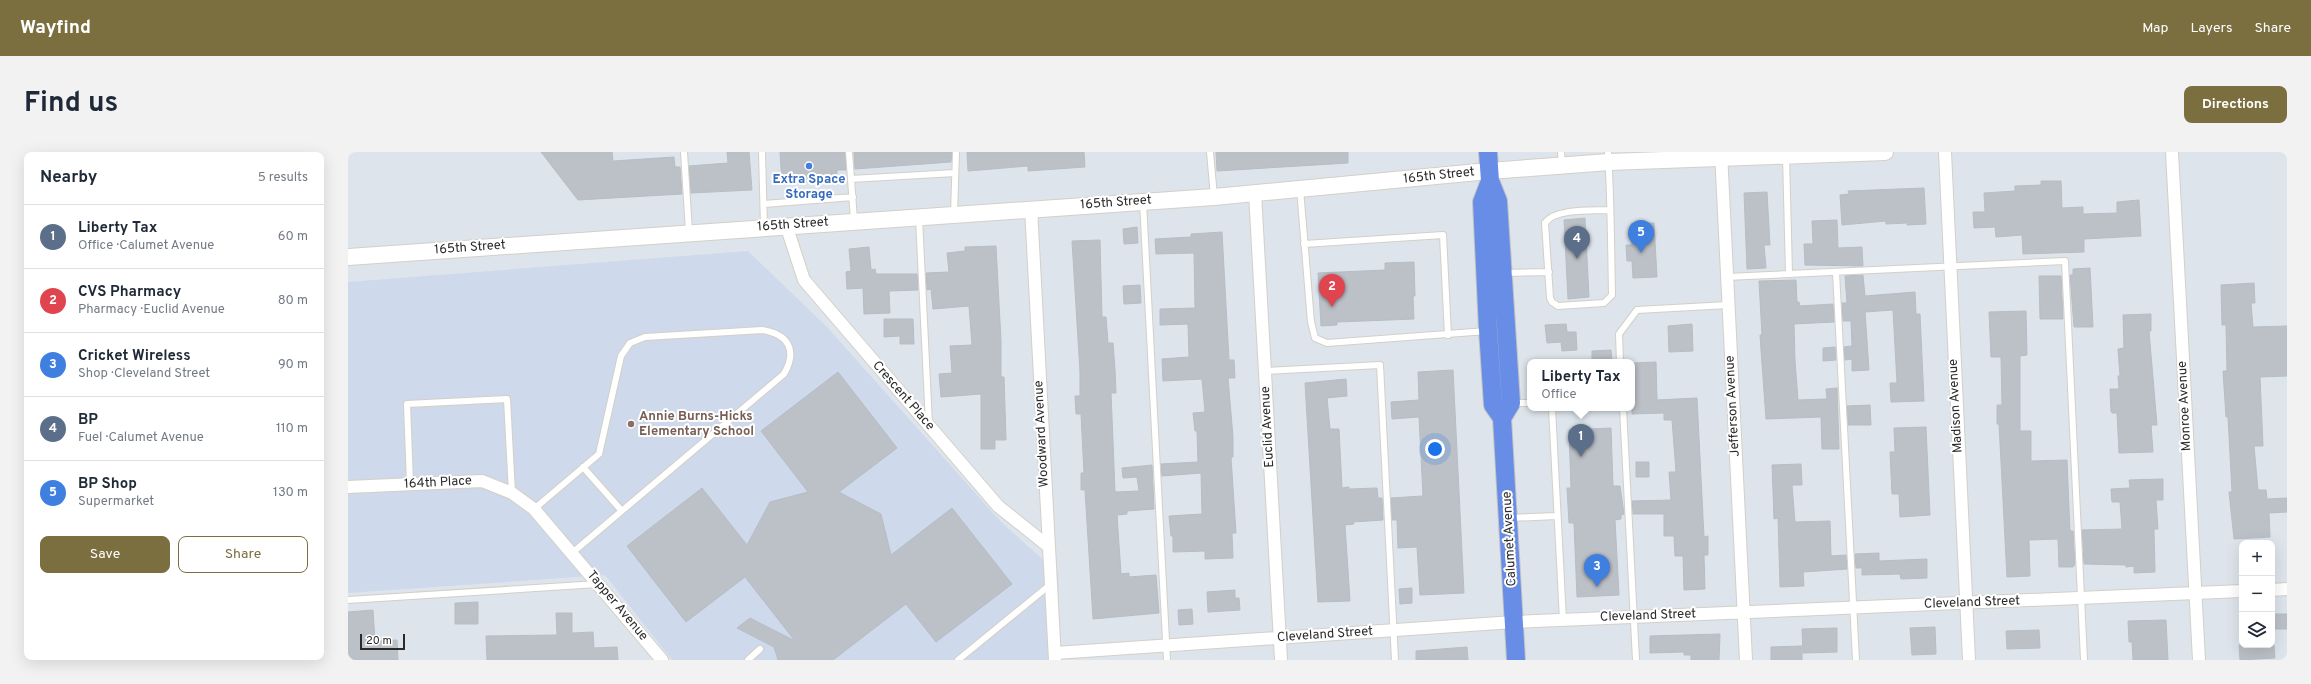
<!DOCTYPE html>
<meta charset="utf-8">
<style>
:root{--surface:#fff;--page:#f2f2f3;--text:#1f2937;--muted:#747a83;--line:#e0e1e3;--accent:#7b6e3f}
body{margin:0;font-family:Overpass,sans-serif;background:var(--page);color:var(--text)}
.controls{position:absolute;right:12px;bottom:12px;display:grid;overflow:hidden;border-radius:8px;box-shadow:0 4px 16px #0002}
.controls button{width:36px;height:36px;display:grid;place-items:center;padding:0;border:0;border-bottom:1px solid var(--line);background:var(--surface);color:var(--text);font:20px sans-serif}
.scale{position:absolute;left:12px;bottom:10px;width:45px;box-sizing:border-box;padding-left:4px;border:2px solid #2a2a2a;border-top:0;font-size:11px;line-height:14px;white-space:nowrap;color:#2a2a2a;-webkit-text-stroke:3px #fff;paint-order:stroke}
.you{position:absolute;left:1087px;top:297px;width:14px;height:14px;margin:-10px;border:3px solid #fff;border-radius:50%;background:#1a73e8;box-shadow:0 0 0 6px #1a73e833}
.badge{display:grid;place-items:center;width:26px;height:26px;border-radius:50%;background:var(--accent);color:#fff;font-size:13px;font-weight:700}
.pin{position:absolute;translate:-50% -33px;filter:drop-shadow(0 1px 2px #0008)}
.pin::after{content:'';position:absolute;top:21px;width:14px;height:12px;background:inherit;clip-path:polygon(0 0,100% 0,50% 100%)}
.popup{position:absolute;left:1179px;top:207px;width:108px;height:52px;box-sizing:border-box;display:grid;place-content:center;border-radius:8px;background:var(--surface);filter:drop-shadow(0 1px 3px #0005);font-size:13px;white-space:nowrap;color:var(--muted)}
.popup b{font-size:15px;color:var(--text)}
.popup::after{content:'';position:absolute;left:50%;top:100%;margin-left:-8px;border:8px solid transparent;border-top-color:var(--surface)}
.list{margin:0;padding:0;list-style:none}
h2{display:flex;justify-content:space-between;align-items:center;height:52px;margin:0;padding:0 16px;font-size:17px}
h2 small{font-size:13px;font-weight:400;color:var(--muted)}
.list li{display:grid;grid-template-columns:26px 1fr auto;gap:12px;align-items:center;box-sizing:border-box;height:64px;padding:0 16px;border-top:1px solid var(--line)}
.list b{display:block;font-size:15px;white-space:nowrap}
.list p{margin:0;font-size:13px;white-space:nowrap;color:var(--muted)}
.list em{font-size:13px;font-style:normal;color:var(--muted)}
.actions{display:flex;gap:8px;padding:12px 16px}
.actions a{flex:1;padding:9px 0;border:1px solid var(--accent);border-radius:8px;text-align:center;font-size:14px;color:var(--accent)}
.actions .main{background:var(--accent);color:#fff}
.icon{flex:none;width:22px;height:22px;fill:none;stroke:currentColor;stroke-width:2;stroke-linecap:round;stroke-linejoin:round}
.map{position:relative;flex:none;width:1939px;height:508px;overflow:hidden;border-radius:8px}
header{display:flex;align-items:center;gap:24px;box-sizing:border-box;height:56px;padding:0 20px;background:var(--accent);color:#fff}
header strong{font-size:19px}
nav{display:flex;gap:22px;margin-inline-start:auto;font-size:14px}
.intro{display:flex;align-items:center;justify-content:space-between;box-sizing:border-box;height:96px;padding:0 24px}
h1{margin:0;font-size:28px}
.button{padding:10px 18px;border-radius:8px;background:var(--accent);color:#fff;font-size:14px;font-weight:700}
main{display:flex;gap:24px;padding:0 24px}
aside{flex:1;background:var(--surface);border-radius:8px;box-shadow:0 4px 16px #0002}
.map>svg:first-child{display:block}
.education{fill:#ced9eb}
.building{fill:#bcc0c7;stroke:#b7bdc6}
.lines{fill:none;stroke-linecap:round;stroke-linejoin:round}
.lane-casing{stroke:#d3d0c5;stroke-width:8}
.street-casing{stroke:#d3d0c5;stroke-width:14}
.secondary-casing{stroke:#d3d0c5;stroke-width:18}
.primary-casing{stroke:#c3c3c3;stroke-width:20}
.lane{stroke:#fff;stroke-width:6}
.street{stroke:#fff;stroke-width:12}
.secondary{stroke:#fff;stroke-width:16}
.primary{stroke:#678de6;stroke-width:18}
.shop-dot{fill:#3f7fe0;stroke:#fff;stroke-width:1.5}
.education-dot{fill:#8d6e63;stroke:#fff;stroke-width:1.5}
.labels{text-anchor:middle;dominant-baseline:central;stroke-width:4;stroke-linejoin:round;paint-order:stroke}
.street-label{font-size:13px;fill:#2a2a2a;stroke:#fff}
.shop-label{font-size:13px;font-weight:bold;fill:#366cbe;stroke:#fff}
.education-label{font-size:13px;font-weight:bold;fill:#785e54;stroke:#fff;text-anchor:start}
</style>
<header>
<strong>Wayfind</strong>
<nav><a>Map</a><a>Layers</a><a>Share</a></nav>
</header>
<div class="intro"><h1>Find us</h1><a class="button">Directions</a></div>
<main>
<aside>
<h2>Nearby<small>5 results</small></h2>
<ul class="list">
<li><span class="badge" style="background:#5c6f8a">1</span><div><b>Liberty Tax</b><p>Office · Calumet Avenue</p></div><em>60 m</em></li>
<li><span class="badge" style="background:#e0444e">2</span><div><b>CVS Pharmacy</b><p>Pharmacy · Euclid Avenue</p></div><em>80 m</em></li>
<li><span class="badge" style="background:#3f7fe0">3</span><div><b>Cricket Wireless</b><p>Shop · Cleveland Street</p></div><em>90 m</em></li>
<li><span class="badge" style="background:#5c6f8a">4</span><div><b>BP</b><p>Fuel · Calumet Avenue</p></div><em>110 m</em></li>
<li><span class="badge" style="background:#3f7fe0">5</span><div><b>BP Shop</b><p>Supermarket</p></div><em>130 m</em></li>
</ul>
<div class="actions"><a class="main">Save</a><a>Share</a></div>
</aside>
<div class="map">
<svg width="1939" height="508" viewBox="0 0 1939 508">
<rect width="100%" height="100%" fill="#dde4eb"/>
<path class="education" d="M400,99L479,175L653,370L710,421L712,508H324L257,423L0,441V130Z"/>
<path class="building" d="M193,0H264L265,9L326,5L327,15H332L334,42L230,48Z
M379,0H401L404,38L343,41L341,14L380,11Z
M432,0H497L498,18H489V28L434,32Z
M506,0H604L603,10L507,17Z
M619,0H736L737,15L680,19V14L620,19Z
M868,0H1000V11L869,19Z
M1693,29H1713L1714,56L1735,55V62L1769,61V50L1791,48L1793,84L1736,87V100L1675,102L1674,83L1648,85L1647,75L1626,76L1625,60H1637L1636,41L1667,39V34L1693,33Z
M1576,36L1578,72L1559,73V71L1538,72V69L1494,73L1492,43L1501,42L1500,39Z
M1419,40L1422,93H1416L1418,116L1399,117L1396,41Z
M1237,66L1241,145L1220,147L1216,68Z
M1489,68L1490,96L1514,95L1515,114L1457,113L1456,92H1465L1464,69Z
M1306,71L1309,125L1285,126L1284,109H1279L1278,93H1284L1283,72Z
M789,75L790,91L776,92L775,77Z
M874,80L881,208H886L887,226H880L885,285V305H883L888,381H884L885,406L857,407V399L825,400V384H823L821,364L854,362L853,321L814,324L813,312L850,310L849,279H847L845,261L857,260L854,227L815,229L814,207L841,205L840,172L812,173V157L847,156L846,101L808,102L807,87L843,85V82Z
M752,88L754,165H758L760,191H765L767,218L768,241H763L767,340L791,339L789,325L775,326L774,316L804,313L806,357L779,359V362L769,363L773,422L781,421V425L808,423L811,461L745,467L737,338H733V321H736L733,262H728L727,244H732V220L724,89Z
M648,94L653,189V225H656L658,288H647V297H633V242L593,245L591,222L604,221L602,194L624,193L621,154L585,157L583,137L579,138L578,121L601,120L599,101L617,99V95Z
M521,95L523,118L527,117L528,122H569L570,138L541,139L542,161L516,162L515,136L499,137L498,120L503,119L501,97Z
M1066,110L1067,144H1065L1066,167L989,170V173L973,174L970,121L1037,118V111Z
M1742,116L1745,175H1726L1722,123H1725V117Z
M1515,123L1517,144L1567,140L1568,162H1572L1576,249L1543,250L1542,231H1549L1545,158L1517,160L1521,218L1504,219V207L1497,208L1496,195L1504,194L1503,169H1495L1494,151H1499L1497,124Z
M1691,124H1713L1715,167H1692Z
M1448,128L1449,150H1451L1452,154L1485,152L1486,170L1446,172L1447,209L1450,248L1479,247L1478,237L1489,236L1491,297H1474L1473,265L1418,267L1413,198L1412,183H1414L1411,129Z
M1906,131L1907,151H1903L1905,175L1939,174V224L1912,225L1915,294H1906L1910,338H1918L1919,347L1939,346V360L1921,361L1922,385L1886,387L1881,340H1884L1880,265H1878L1875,219H1879L1878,173H1874L1873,133Z
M792,133L793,151L776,152L775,134Z
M1678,159L1679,203L1672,204V279H1683V309L1719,308L1722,379H1725L1727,412L1725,415H1711L1710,387L1681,388L1682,424L1659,425L1651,272H1649V253H1654L1653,205H1643L1641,160Z
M1803,162V179H1801L1809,273H1803L1805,300L1771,301L1769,261H1764L1763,259L1762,237H1771L1770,224H1772L1770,197L1776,196L1775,163Z
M536,167H565L566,192H552V184L536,185Z
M1218,172L1219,180H1228L1229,198L1214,199L1213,190L1199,191L1197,173Z
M1344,172L1345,199L1321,200L1320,174Z
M1487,195L1488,208L1475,209V196Z
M1263,198L1264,210H1244V199Z
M1308,210L1309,248L1349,246L1356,385L1360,384V403H1356L1357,437L1336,438L1335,404H1327L1326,384H1316V362H1285L1284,349L1323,348L1321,320H1328L1324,268H1316V261L1284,262V211Z
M1105,218L1116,441L1072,443L1069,395L1050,396L1049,368H1044L1043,346L1075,344L1071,265L1044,267L1043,250L1071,248L1070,220Z
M490,220L549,296L491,340L533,362L543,403L604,356L664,432L588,490L558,452L485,508H430L426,495L389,476L402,466L447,489L397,425L338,470L279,394L354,336L399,393L422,350L460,340L413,279Z
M998,227L999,244L979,246L982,277H991L994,336L1001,335V337L1029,336L1030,346H1034L1035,368L1005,370L1006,372L997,373L1002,449L970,450L957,231Z
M1522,253L1523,273H1500L1499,254Z
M1578,275L1582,363L1552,365L1551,342H1544L1542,300H1547L1546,276Z
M1263,276L1265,334H1272L1276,362L1273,363V367L1267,368L1271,443L1229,445L1226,371H1221L1219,336H1223L1221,278Z
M1288,310H1301V325H1288Z
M1453,312L1454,333H1444L1447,370L1482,369L1483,404L1498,403L1499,417L1455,420L1456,434L1432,435L1430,366L1426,367L1424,313Z
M1815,327V348H1808L1810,377H1806L1807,420L1786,421V414L1778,415V413L1736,412L1734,378L1774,377L1772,350H1764L1763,337L1782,336L1781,328Z
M1531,401V409L1579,407V426L1553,427L1552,422L1514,423V416H1508L1507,402Z
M1064,436V451L1052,452L1051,437Z
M887,438V446H891L892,458L860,460L859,440Z
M130,450V472H107V451Z
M844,457L845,472L831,473L830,458Z
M25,458L27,489L49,488L50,508H0V460Z
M208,461H224V481L245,480L246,496L269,495L270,508H139L138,484L209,483Z
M1924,462H1939V477H1924Z
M1818,468L1820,508H1785L1784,490H1781L1780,469Z
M1587,475L1588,502L1564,503L1562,476Z
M1489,476V500L1455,501L1454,477Z
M1691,478L1692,496L1659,497L1658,479Z
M1372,482L1371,508H1343V503H1336V500L1302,501V484Z
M1891,493H1926L1927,506L1892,508Z
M1454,494V508H1423V495Z
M1119,495L1120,508H1068V499Z"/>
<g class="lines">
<defs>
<path id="lane" d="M336,0L341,80
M414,0L416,75
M501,0L506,68
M862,0L866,45
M1213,0L1214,12
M1260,0C1263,48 1263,95 1264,143L1256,151L1210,154L1204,150L1202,146L1197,71C1207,56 1245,59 1262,58
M1438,4L1441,122
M503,27L607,21
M952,37L963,170L967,186L979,191L1139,179
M795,50L819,508
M416,52L505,45
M606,62L608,0
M571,66L581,272
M956,92L1095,83L1100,183
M1488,120L1508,508
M1156,121L1201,120
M1379,125L1717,109L1736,508
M1272,210L1271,182L1289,158L1380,153
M917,219L1032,213L1047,508
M1164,251H1182
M1204,256L1215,468
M1275,256L1288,508
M235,315L273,358
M62,332L59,252L159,247L164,341
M186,357L251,302L273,204L282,191L297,185L414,178C440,182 450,198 436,222L224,401
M1161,366L1209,364
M0,448L250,432
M400,508L412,497
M610,508L703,432"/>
<path id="street" d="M1373,0L1398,508
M1597,0L1621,508
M1824,0L1851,508
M907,41L933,508
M683,56L707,508
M438,73L456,128L650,354L700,394
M0,335L134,329L164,341L186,357L314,508
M1924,438L1939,437
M707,501L1166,470L1894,439"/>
<path id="secondary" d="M0,105L866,45L1141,19L1261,10L1537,0"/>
<path id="primary" d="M1140,0L1142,29L1150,49L1163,251L1154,266
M1142,29L1134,50L1140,178L1145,253L1154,266L1168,508"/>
</defs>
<use href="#lane" class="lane-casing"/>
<use href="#street" class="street-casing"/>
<use href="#secondary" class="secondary-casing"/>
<use href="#primary" class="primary-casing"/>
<use href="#lane" class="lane"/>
<use href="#street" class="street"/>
<use href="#secondary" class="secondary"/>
<use href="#primary" class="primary"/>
</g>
<circle class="shop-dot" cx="461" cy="14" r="4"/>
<circle class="education-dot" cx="283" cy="272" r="4"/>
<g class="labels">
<g class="street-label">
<text transform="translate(1091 24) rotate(-6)">165th Street</text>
<text transform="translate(768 51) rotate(-4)">165th Street</text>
<text transform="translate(445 73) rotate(-4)">165th Street</text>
<text transform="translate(122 96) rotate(-4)">165th Street</text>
<text transform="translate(555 244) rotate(49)">Crescent Place</text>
<text transform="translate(1385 254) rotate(-93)">Jefferson Avenue</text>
<text transform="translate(1608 254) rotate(-93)">Madison Avenue</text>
<text transform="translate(1837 254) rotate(-93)">Monroe Avenue</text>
<text transform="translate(920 275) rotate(-93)">Euclid Avenue</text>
<text transform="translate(694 282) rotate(-93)">Woodward Avenue</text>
<text transform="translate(90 331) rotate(-3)">164th Place</text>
<text transform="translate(1162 387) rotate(-93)">Calumet Avenue</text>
<text transform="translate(1624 451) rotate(-2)">Cleveland Street</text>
<text transform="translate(269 454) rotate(50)">Tapper Avenue</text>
<text transform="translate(1300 464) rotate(-2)">Cleveland Street</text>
<text transform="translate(977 483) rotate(-4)">Cleveland Street</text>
</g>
<g class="shop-label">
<text x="461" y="28">Extra Space<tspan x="461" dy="15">Storage</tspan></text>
</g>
<g class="education-label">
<text x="291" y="265">Annie Burns-Hicks<tspan x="291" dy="15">Elementary School</tspan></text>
</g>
</g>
</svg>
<div class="controls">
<button>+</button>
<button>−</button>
<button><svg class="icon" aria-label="layers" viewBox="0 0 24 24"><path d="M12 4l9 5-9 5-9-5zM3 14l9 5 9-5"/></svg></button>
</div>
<div class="scale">20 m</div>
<div class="you"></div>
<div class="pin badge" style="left:1233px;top:305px;background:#5c6f8a">1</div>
<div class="popup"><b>Liberty Tax</b>Office</div>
<div class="pin badge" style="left:984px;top:155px;background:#e0444e">2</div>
<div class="pin badge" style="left:1249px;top:435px;background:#3f7fe0">3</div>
<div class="pin badge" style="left:1229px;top:107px;background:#5c6f8a">4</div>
<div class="pin badge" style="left:1293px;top:101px;background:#3f7fe0">5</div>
</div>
</main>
